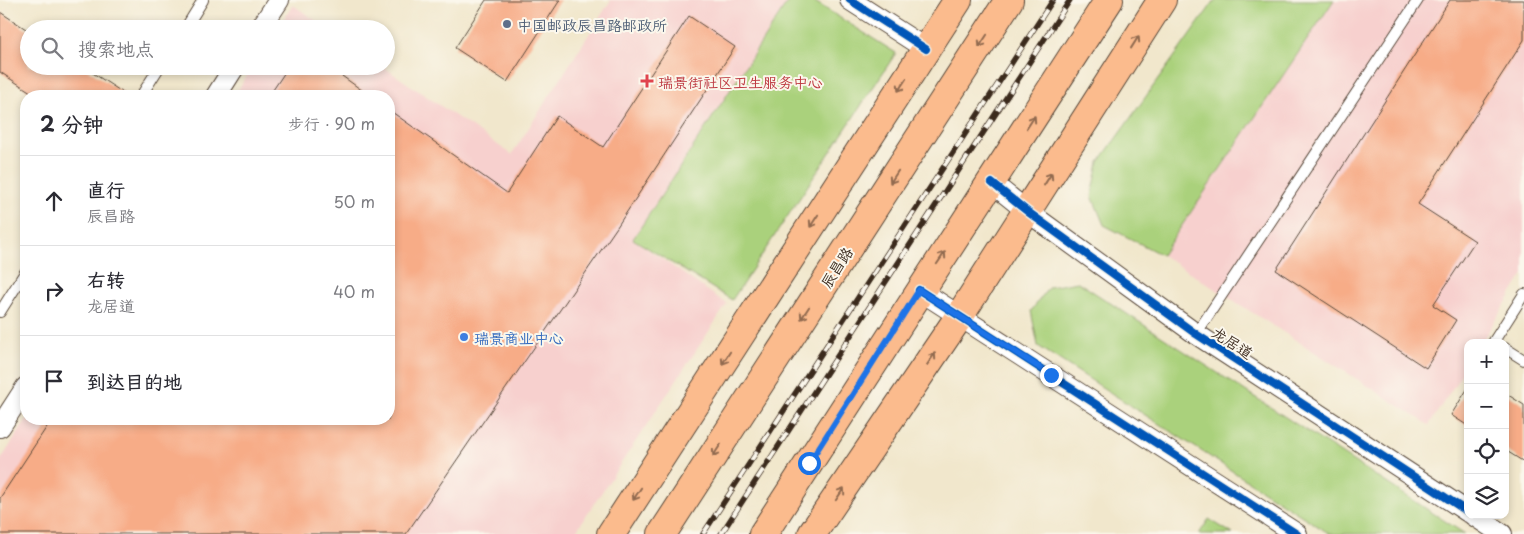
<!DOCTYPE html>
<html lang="zh">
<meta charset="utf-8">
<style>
:root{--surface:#fff;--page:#f2f2f3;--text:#2b2b33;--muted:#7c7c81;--line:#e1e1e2}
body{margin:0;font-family:"Playpen Sans","LXGW WenKai TC",sans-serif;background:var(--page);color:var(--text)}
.controls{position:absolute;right:15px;bottom:15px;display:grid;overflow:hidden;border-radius:10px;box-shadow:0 2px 8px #0003}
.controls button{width:45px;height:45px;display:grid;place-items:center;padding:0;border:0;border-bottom:1px solid var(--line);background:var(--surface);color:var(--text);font:25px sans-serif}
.stop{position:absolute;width:15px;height:15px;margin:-11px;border:4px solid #1a73e8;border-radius:50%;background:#fff}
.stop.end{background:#1a73e8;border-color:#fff;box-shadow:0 1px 5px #0008}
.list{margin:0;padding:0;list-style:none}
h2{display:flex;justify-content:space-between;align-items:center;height:65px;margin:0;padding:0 20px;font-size:21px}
h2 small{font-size:16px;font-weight:400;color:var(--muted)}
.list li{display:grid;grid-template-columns:32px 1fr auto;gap:15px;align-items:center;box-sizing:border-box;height:90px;padding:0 20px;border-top:1px solid var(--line)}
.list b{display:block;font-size:19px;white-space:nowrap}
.list p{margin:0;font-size:16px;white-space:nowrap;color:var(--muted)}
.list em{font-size:16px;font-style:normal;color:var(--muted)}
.icon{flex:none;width:28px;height:28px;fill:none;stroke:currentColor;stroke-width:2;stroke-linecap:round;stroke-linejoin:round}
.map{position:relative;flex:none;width:1524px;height:534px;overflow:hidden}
.search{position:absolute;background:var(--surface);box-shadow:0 2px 8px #0003;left:20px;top:20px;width:375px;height:55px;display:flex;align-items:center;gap:12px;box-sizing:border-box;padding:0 18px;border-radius:28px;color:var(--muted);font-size:19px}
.panel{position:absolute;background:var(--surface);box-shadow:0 2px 8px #0003;left:20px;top:90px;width:375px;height:335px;border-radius:20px}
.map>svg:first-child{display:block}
.built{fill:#f7d0ce}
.green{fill:#aad17c;stroke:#727e4d}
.building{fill:#f7ac87}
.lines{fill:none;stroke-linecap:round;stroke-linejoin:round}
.lane-casing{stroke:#564638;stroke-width:12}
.street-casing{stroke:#564638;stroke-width:22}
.primary-casing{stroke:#564638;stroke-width:30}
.lane{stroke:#fff;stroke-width:10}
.street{stroke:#fff;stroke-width:20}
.primary{stroke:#fbbb8d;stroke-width:28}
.rail-casing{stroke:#3b2a1e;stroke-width:5.5}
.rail{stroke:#fbf7ec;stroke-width:4;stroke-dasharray:11;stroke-linecap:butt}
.cycleway-casing{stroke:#fbf7ec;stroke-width:11}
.cycleway{stroke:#0057b8;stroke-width:8}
.oneway{stroke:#916b50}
.route{stroke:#1a73e8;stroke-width:6}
.service-dot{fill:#5c6f8a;stroke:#fbf7ec;stroke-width:2}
.health-dot{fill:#e0444e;stroke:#fbf7ec;stroke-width:2}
.shop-dot{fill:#3f7fe0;stroke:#fbf7ec;stroke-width:2}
.labels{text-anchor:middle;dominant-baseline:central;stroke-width:4;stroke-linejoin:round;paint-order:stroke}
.service-label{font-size:15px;fill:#4e5e75;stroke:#fbf7ec;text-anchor:start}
.health-label{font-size:15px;fill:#be3a42;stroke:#fbf7ec;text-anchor:start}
.street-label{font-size:15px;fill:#3b2a1e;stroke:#fbf7ec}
.shop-label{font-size:15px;fill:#366cbe;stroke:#fbf7ec;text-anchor:start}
</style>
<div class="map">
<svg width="1524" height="534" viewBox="0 0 1524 534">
<rect width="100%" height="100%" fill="#fbf7ec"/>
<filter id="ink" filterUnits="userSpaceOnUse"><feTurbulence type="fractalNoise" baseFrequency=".02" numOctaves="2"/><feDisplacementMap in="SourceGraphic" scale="10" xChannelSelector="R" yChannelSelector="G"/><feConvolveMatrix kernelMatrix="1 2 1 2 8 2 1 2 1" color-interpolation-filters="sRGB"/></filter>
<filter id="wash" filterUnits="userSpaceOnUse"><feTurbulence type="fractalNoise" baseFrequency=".0096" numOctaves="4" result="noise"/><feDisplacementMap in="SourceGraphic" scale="20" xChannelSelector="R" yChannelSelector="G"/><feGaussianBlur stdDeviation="1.12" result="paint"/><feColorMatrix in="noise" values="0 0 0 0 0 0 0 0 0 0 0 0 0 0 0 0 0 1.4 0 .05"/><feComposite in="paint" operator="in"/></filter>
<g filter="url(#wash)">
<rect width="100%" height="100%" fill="#f1e7cc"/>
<path class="built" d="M611,0H789L633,239L727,304L574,534H0V461L27,419H389V96H234L253,66H382L514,156L512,154Z
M1334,0H1524V274L1481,343H1468V364L1429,425L1162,255Z
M293,5L328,29H277Z"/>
<path class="green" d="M789,0H812L896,53L732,300L633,239Z
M1215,0H1334L1162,255L1104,225L1092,196L1099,162Z
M1078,282L1465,534H1330L1038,346L1031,311L1049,287Z
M1209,519L1233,534H1199Z"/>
<g id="blocks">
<path class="building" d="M486,0H560L507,82L455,48Z
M1450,0H1524V40L1418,204L1475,241L1433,305L1456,320L1426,368L1276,270Z
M0,12L29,31V66H82L128,96H37L9,78L0,72Z
M689,16L735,47L617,227L406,534H0V498L52,419H389V110L507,193L557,116L603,147Z
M289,66H328L370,96H269Z
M1468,388V426L1451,415Z
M1505,393L1524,405V462L1505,450Z"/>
</g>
</g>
<g filter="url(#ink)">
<use href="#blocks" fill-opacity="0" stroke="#564638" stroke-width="1"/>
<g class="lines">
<defs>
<path id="lane" d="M185,29L203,0
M141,96L160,66
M0,312L26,271
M1196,334L1418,0
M1497,343L1494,341L1524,294
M1505,348L1524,360"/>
<path id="street" d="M850,0L926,49
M260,29L279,0
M216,96L235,66
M992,183L1028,212L1196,334L1468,512
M919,290L1297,534
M0,427L26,387
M1473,515L1502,534"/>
<path id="primary" d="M611,534L958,0
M662,534L1009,0
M763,534L1109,0
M812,534L959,317L1162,0"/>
</defs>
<use href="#lane" class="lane-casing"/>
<use href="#street" class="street-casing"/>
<use href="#primary" class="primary-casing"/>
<use href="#lane" class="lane"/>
<use href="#street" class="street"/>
<use href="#primary" class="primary"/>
<defs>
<path id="rail" d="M703,534L1053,0
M721,534L1070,0"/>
</defs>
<use href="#rail" class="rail-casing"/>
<use href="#rail" class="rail"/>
<defs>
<path id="cycleway" d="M850,0L926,49
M992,183L1028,212L1196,334L1468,512
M919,290L1297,534"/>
</defs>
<use href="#cycleway" class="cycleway-casing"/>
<use href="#cycleway" class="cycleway"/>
</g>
<defs><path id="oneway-shaft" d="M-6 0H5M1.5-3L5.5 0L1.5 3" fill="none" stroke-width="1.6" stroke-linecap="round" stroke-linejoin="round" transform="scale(1.25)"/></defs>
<g class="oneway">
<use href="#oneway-shaft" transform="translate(983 41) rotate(123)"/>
<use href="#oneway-shaft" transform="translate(1135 42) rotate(-58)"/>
<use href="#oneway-shaft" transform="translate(902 85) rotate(123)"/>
<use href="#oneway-shaft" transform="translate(1031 122) rotate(-57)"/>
<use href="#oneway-shaft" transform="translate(894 177) rotate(123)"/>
<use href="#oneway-shaft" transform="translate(1048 179) rotate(-58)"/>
<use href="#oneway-shaft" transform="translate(814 221) rotate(123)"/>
<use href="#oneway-shaft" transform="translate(941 258) rotate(-56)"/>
<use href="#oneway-shaft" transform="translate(805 313) rotate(123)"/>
<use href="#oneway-shaft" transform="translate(726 358) rotate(123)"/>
<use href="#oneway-shaft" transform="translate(931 359) rotate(-56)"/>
<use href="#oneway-shaft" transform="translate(717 450) rotate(123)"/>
<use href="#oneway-shaft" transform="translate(637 494) rotate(123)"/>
<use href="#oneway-shaft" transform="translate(840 494) rotate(-56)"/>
</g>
</g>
<g class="lines" filter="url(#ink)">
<path class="route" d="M809,463L919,290L1051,375"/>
</g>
<circle class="service-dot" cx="507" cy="24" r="5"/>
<path class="health-dot" d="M644.5 73.5h5v5h5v5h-5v5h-5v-5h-5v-5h5z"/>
<circle class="shop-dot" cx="464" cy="337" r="5"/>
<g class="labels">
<g class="service-label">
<text x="517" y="24">中国邮政辰昌路邮政所</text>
</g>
<g class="health-label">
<text x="658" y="81">瑞景街社区卫生服务中心</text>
</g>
<g class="street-label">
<text transform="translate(836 267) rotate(-57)">辰昌路</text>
<text transform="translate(1233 342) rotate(33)">龙居道</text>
</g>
<g class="shop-label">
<text x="474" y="337">瑞景商业中心</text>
</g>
</g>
</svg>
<div class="controls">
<button>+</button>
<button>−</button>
<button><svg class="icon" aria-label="locate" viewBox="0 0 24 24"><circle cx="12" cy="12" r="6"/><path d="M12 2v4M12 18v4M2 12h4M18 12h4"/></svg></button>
<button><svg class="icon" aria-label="layers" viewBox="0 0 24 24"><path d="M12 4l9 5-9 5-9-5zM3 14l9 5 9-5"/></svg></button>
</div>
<div class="stop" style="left:809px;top:463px"></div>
<div class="stop end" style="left:1051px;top:375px"></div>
<div class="search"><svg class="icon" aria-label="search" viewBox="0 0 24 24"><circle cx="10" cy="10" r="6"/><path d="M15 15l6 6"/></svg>搜索地点</div>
<section class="panel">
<h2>2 分钟<small>步行 · 90 m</small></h2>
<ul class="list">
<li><svg class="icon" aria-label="ahead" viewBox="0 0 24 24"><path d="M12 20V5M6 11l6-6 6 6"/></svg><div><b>直行</b><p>辰昌路</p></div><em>50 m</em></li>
<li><svg class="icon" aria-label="right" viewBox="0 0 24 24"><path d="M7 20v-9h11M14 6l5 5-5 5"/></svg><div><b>右转</b><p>龙居道</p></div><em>40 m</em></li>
<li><svg class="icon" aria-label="arrive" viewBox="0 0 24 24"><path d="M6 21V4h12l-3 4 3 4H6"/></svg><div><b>到达目的地</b></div></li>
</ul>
</section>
</div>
